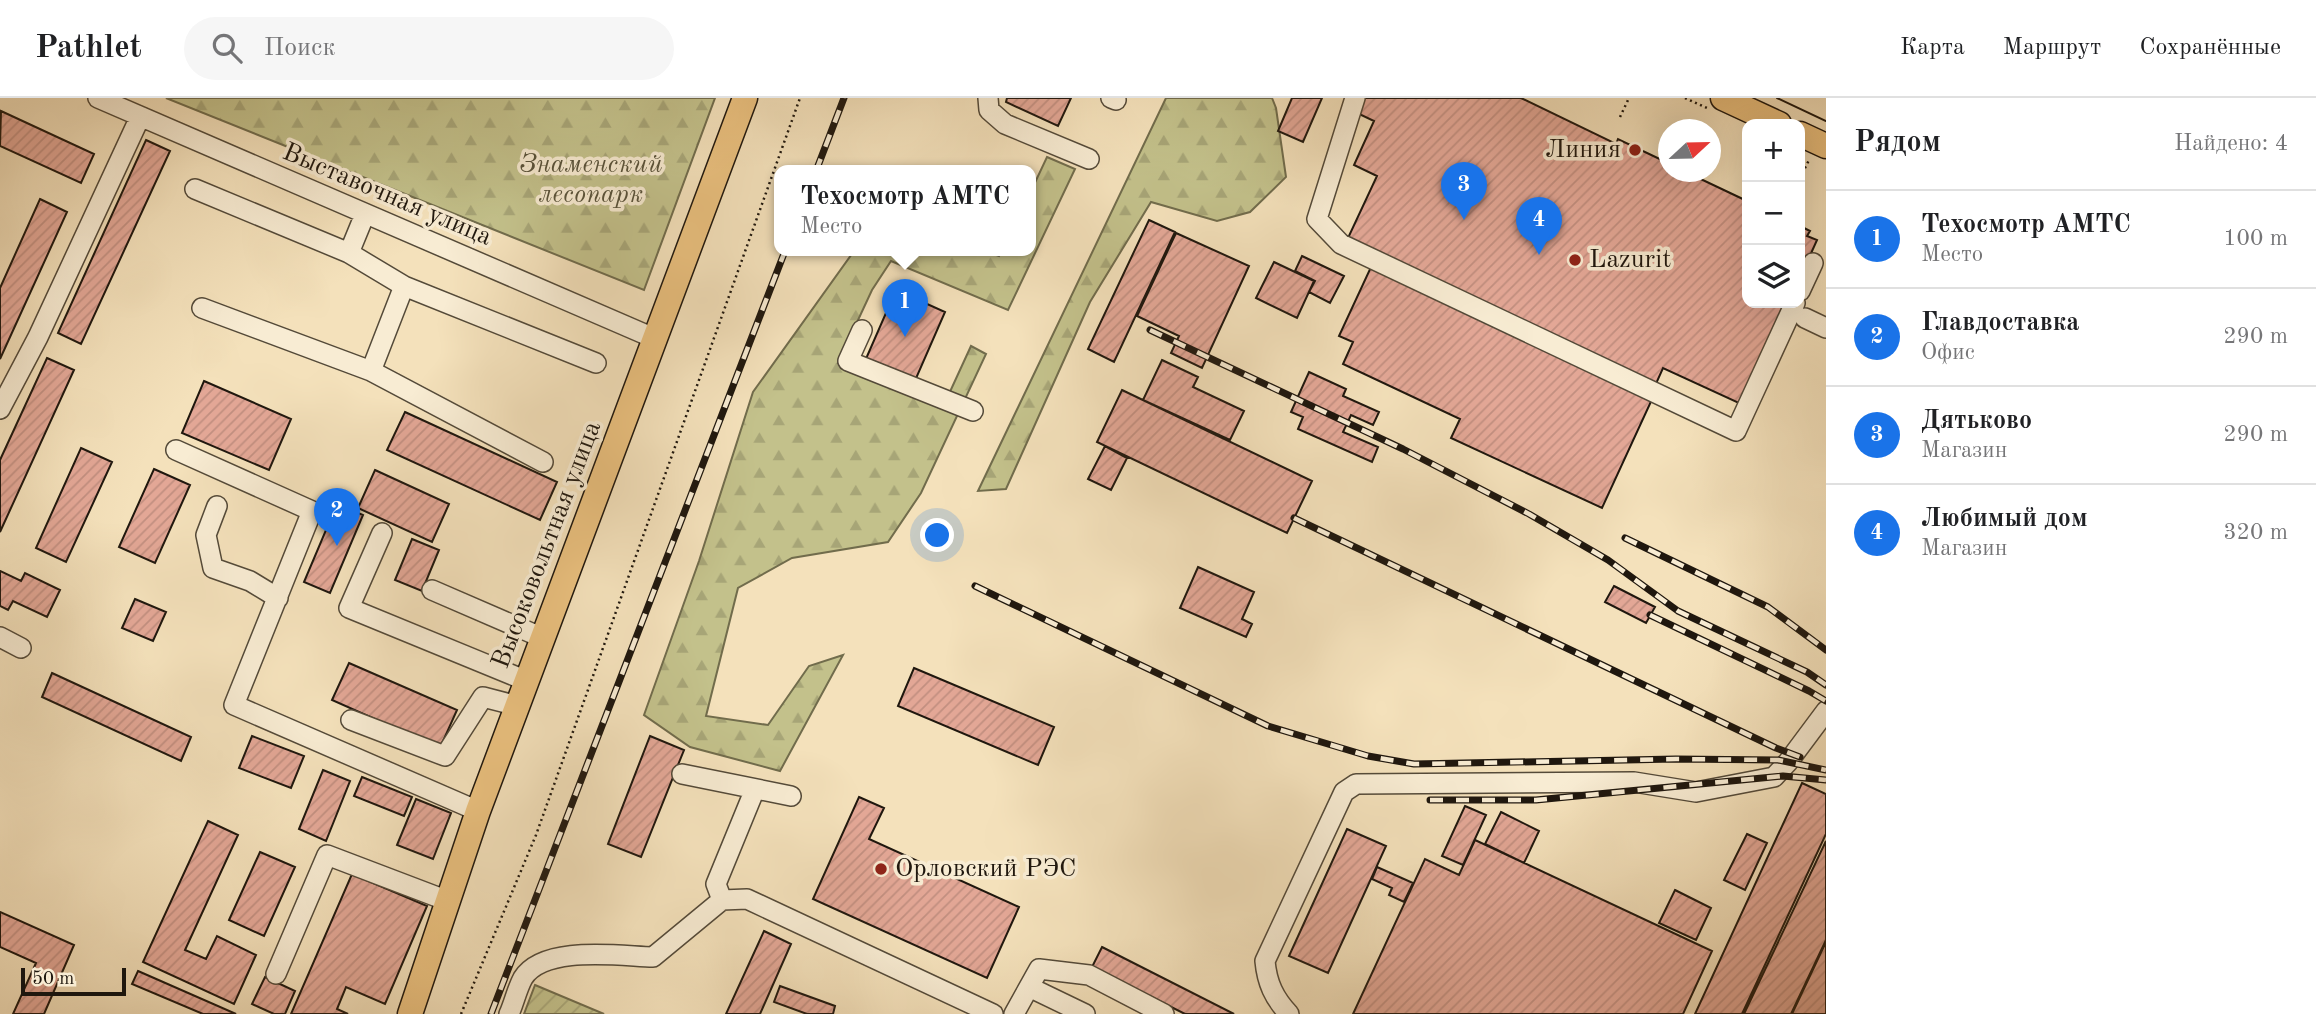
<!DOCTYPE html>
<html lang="ru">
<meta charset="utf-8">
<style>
:root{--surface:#fff;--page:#f6f6f6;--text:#202124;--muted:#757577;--line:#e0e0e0;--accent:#1a73e8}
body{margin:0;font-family:"Old Standard TT",serif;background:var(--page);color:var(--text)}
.controls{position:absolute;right:21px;top:21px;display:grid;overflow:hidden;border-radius:14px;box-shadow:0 7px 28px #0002}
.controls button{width:63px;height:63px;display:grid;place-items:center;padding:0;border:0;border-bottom:2px solid var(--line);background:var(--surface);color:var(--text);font:35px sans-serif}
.compass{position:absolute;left:1658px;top:21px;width:63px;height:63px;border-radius:50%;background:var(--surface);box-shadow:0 7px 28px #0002;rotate:68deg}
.scale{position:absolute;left:21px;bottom:18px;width:105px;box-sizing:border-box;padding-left:7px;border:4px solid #1f170e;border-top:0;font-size:19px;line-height:24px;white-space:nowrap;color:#1f170e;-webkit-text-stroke:5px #f8ecd3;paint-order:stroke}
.you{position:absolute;left:938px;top:438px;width:24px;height:24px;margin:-18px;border:5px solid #fff;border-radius:50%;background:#1a73e8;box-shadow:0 0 0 10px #1a73e833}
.badge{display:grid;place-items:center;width:46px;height:46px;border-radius:50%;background:var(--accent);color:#fff;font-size:23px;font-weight:700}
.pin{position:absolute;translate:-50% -58px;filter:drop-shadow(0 2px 4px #0008)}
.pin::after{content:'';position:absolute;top:37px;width:24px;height:21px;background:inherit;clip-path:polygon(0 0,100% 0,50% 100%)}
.popup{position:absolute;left:774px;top:67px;width:262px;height:91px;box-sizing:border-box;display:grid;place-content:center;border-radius:14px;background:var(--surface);filter:drop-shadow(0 2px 5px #0005);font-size:23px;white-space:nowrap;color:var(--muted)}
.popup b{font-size:26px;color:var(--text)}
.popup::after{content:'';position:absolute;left:50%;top:100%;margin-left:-14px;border:14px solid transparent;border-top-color:var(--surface)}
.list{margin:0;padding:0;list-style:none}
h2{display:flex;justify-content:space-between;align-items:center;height:91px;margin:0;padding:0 28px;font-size:30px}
h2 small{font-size:23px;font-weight:400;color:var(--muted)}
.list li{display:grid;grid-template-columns:46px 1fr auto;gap:21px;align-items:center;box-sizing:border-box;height:98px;padding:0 28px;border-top:2px solid var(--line)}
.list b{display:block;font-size:26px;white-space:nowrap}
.list p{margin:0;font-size:23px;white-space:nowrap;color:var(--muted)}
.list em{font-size:23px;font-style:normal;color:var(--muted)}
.icon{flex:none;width:38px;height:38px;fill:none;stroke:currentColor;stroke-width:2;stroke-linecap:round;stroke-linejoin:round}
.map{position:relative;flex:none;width:1826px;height:916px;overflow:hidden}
header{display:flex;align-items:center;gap:42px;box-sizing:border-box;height:98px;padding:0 35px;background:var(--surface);border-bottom:2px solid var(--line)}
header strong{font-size:33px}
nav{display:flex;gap:38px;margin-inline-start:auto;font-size:24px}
.search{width:490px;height:63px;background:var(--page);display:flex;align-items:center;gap:18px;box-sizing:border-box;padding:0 24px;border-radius:38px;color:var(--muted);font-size:26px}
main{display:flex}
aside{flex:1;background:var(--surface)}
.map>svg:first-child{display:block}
.forest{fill:url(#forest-firs);stroke:#716c4c;stroke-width:2}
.garden{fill:url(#garden-furrows);stroke:#716c4c;stroke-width:2}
.building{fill:url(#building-hatch);stroke:#1f170e;stroke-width:2}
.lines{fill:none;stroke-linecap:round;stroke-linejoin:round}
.minor-casing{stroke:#544a39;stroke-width:22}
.major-casing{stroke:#1f170e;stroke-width:27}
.path{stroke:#1f170e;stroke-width:2.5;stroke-dasharray:2 3.5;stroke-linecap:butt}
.minor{stroke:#f8ecd3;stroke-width:19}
.major{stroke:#eac07e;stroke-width:24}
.tram{stroke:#1f170e;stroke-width:2}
.rail-casing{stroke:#1f170e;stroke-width:7}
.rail{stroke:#f8ecd3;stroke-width:4.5;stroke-dasharray:13;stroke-linecap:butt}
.poi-dot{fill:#8f2418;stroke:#f8ecd3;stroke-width:2.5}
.labels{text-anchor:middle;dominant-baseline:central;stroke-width:7;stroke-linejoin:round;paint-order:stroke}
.poi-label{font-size:26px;fill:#1f170e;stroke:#f8ecd3;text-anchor:start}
.park-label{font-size:26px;font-style:italic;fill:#58523a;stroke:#f8ecd3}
.street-label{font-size:26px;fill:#1f170e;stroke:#f8ecd3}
</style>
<header>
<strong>Pathlet</strong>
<div class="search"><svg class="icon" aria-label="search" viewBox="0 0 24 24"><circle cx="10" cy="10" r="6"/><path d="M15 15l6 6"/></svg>Поиск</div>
<nav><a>Карта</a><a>Маршрут</a><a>Сохранённые</a></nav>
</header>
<main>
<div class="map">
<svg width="1826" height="916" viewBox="0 0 1826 916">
<defs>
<pattern id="forest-firs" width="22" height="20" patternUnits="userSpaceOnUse" patternTransform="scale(1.75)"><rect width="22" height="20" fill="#c3c18b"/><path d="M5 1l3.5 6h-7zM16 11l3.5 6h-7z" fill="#a7a577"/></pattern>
<pattern id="garden-furrows" width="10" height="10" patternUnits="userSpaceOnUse" patternTransform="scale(1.75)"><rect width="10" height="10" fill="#c3c18b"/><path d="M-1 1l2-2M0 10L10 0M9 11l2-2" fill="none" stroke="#a7a577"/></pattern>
<pattern id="building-hatch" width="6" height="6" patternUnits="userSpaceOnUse" patternTransform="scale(1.75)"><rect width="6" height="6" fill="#e3a796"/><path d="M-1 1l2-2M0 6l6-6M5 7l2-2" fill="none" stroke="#c28f80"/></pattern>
</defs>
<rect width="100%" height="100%" fill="#f4e1bb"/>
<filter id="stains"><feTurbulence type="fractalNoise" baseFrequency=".00286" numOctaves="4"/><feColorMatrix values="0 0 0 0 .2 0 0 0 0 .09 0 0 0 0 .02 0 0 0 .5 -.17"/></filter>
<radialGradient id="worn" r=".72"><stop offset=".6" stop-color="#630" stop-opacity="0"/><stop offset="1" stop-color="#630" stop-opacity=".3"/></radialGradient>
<path class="forest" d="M166,0H715L644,192Z
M1166,0H1272L1276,10L1286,79L1250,114L1217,123L1151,104L1090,204L1006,391L978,393Z
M1047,59L1075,71L1008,212L891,163L872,192L838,265L943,309L971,248L986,256L921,395L888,444L792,460L738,490L706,618L768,627L809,568L843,557L780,673L690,649L644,617L699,463L753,294L854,153H985L999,158L1002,153H1031V93Z"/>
<path class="garden" d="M535,887L604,916H524Z"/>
<path class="building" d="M1007,0H1071L1058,28L1006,4Z
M1292,0H1322L1303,44L1278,33Z
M1362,0H1521L1616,46L1618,41L1668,65V74H1686L1747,103V205H1788L1741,306L1663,270L1655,288L1348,140L1377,78L1354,67L1374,23L1355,14Z
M1,13L94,56L81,85L0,48Z
M146,42L170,53L81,246L58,235Z
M40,101L67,114L0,261V190Z
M1149,122L1175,134L1114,264L1088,251Z
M1800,128L1810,133L1807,138L1817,142L1800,180Z
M1176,135L1249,168L1202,270L1171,255L1179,238L1137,218Z
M1302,158L1344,178L1330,205L1309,194L1315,183L1295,173Z
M1274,164L1314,183L1297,220L1256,200Z
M1371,169L1654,297L1602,410L1451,340L1460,321L1343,266L1353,244L1339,238Z
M896,192L945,214L914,285L865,263Z
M47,260L74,272L0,434V362Z
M1162,262L1198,279L1193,289L1244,313L1230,342L1143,302Z
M1309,274L1346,291L1343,298L1379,314L1373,327L1351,317L1343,334L1378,349L1372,364L1298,331L1303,319L1291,314Z
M204,283L291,321L269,372L182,335Z
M1122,292L1312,383L1287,435L1097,344Z
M405,314L557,384L540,422L387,352Z
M1105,348L1127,360L1111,392L1088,381Z
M81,350L112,364L66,464L36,450Z
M154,371L190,387L155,465L119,449Z
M375,372L449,406L432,444L358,410Z
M337,406L363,417L330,495L304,484Z
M412,441L439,452L422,493L395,482Z
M1198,469L1254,494L1242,521L1252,526L1246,539L1180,510Z
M0,473L21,483L25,475L60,492L47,519L13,503L8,512L0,508Z
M1614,488L1655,509L1646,525L1605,504Z
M135,501L166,514L153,543L122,530Z
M349,565L457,612L440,650L332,602Z
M914,570L1054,629L1038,667L898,608Z
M52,575L191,639L181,663L42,599Z
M252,638L304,658L291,690L239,670Z
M650,638L684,652L641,759L608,746Z
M323,672L350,683L326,743L299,731Z
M362,679L412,699L404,718L354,698Z
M1802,685L1826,696V736L1742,916H1695Z
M859,699L884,710L869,741L1019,809L987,880L813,801Z
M416,701L451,715L433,761L397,747Z
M1465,708L1486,717L1463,767L1442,758Z
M1501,714L1539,733L1524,765L1485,746Z
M208,723L238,737L185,852L206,861L217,838L256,857L234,906L143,864Z
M1347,731L1386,748L1328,875L1289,858Z
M1747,736L1767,745L1745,792L1724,782Z
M1475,742L1712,853L1683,916H1353L1425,761L1459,777Z
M1826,743V842L1791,916H1744Z
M260,754L295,769L264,838L229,822Z
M1377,769L1413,785L1404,804L1389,797L1392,790L1372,781Z
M352,776L427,808L385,906L346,889L337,911L348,916H291Z
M1675,792L1711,810L1696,842L1659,825Z
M0,814L74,847L44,916H13L36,865L0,849Z
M764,833L791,846L760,916H726Z
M1826,844V916H1792Z
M1102,849L1234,916H1185L1092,869Z
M138,873L236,916H203L132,886Z
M265,879L295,893L285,916H274L252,906Z
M780,888L835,908L833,916H807L774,904Z"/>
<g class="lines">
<defs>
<path id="minor" d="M98,0L656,241
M988,0L989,12L1005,26L1089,61
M1111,0L1116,2
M1355,0L1317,121L1341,146L1736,333L1795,205
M195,91L349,155
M365,116L349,155L404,188L596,265
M1800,193L1813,165
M202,210L371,273L404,188
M1805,220L1826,230
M862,232L848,263L973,313
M371,273L543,364
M0,311L38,239L140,19
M176,352L312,413L234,607L478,713
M217,408L206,437L213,470L250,483L278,500
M382,435L349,510L527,583
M432,492L543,540
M0,539L21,550
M351,622L445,658L483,599L518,608
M682,676L791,698
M722,802L716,786L755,691
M276,876L327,757L448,803
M1029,889L1085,916
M509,916C514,905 517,891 523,880C544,847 618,858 653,859L722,802L747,801L993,916
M1014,916L1039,871L1089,877L1164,916
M1289,916C1274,900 1267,885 1265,863L1344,694L1356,686L1634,684L1696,694L1774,679L1788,664L1826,613"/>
<path id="major" d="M1723,0L1779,26
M1800,36L1826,48
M410,916L478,713L745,0"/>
</defs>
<use href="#minor" class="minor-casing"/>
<use href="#major" class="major-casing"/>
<path class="path" d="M1685,0L1707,10
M1620,19L1629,0
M1800,80L1809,62
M461,916L536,737L800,0"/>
<use href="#minor" class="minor"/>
<use href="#major" class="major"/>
<path class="tram" d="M1777,0L1826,23"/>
<defs>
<path id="rail" d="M816,73L844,0
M1150,232L1403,351L1529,416L1608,462L1678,513L1807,574L1826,587
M1294,420L1776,650L1800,659
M1625,440L1768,509L1826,552
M975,488L1268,628L1368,658L1414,666L1676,661L1778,662L1826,672
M1650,517L1809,593L1826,603
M1430,702H1536L1783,678L1826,682
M491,916L785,153"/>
</defs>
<use href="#rail" class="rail-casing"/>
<use href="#rail" class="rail"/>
</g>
<g class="poi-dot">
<circle cx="1635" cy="52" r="7"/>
<circle cx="1575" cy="162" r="7"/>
<circle cx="881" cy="771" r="7"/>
</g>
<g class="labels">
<g class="poi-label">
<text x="1621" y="52" text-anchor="end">Линия</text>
<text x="1589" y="162">Lazurit</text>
<text x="895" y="771">Орловский РЭС</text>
</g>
<g class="park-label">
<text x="591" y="67">Знаменский<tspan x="591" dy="30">лесопарк</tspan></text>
</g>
<g class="street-label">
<text transform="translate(387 97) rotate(23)">Выставочная улица</text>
<text transform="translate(547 447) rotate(-69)">Высоковольтная улица</text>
</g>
</g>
<rect width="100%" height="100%" filter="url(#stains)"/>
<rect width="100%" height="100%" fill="url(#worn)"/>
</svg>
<div class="controls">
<button>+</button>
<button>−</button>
<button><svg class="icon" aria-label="layers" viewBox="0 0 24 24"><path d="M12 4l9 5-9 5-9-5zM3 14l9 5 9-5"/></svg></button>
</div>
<svg class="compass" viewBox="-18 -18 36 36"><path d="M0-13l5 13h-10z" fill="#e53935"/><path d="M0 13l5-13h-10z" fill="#757577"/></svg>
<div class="scale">50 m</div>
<div class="you"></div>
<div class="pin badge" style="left:905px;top:239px">1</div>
<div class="popup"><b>Техосмотр АМТС</b>Место</div>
<div class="pin badge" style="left:337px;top:448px">2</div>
<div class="pin badge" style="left:1464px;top:122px">3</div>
<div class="pin badge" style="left:1539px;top:157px">4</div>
</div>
<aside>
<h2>Рядом<small>Найдено: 4</small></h2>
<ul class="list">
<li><span class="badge">1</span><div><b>Техосмотр АМТС</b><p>Место</p></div><em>100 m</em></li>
<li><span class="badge">2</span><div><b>Главдоставка</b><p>Офис</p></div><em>290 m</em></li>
<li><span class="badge">3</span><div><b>Дятьково</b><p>Магазин</p></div><em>290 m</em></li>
<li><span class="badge">4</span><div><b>Любимый дом</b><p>Магазин</p></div><em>320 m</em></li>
</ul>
</aside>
</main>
